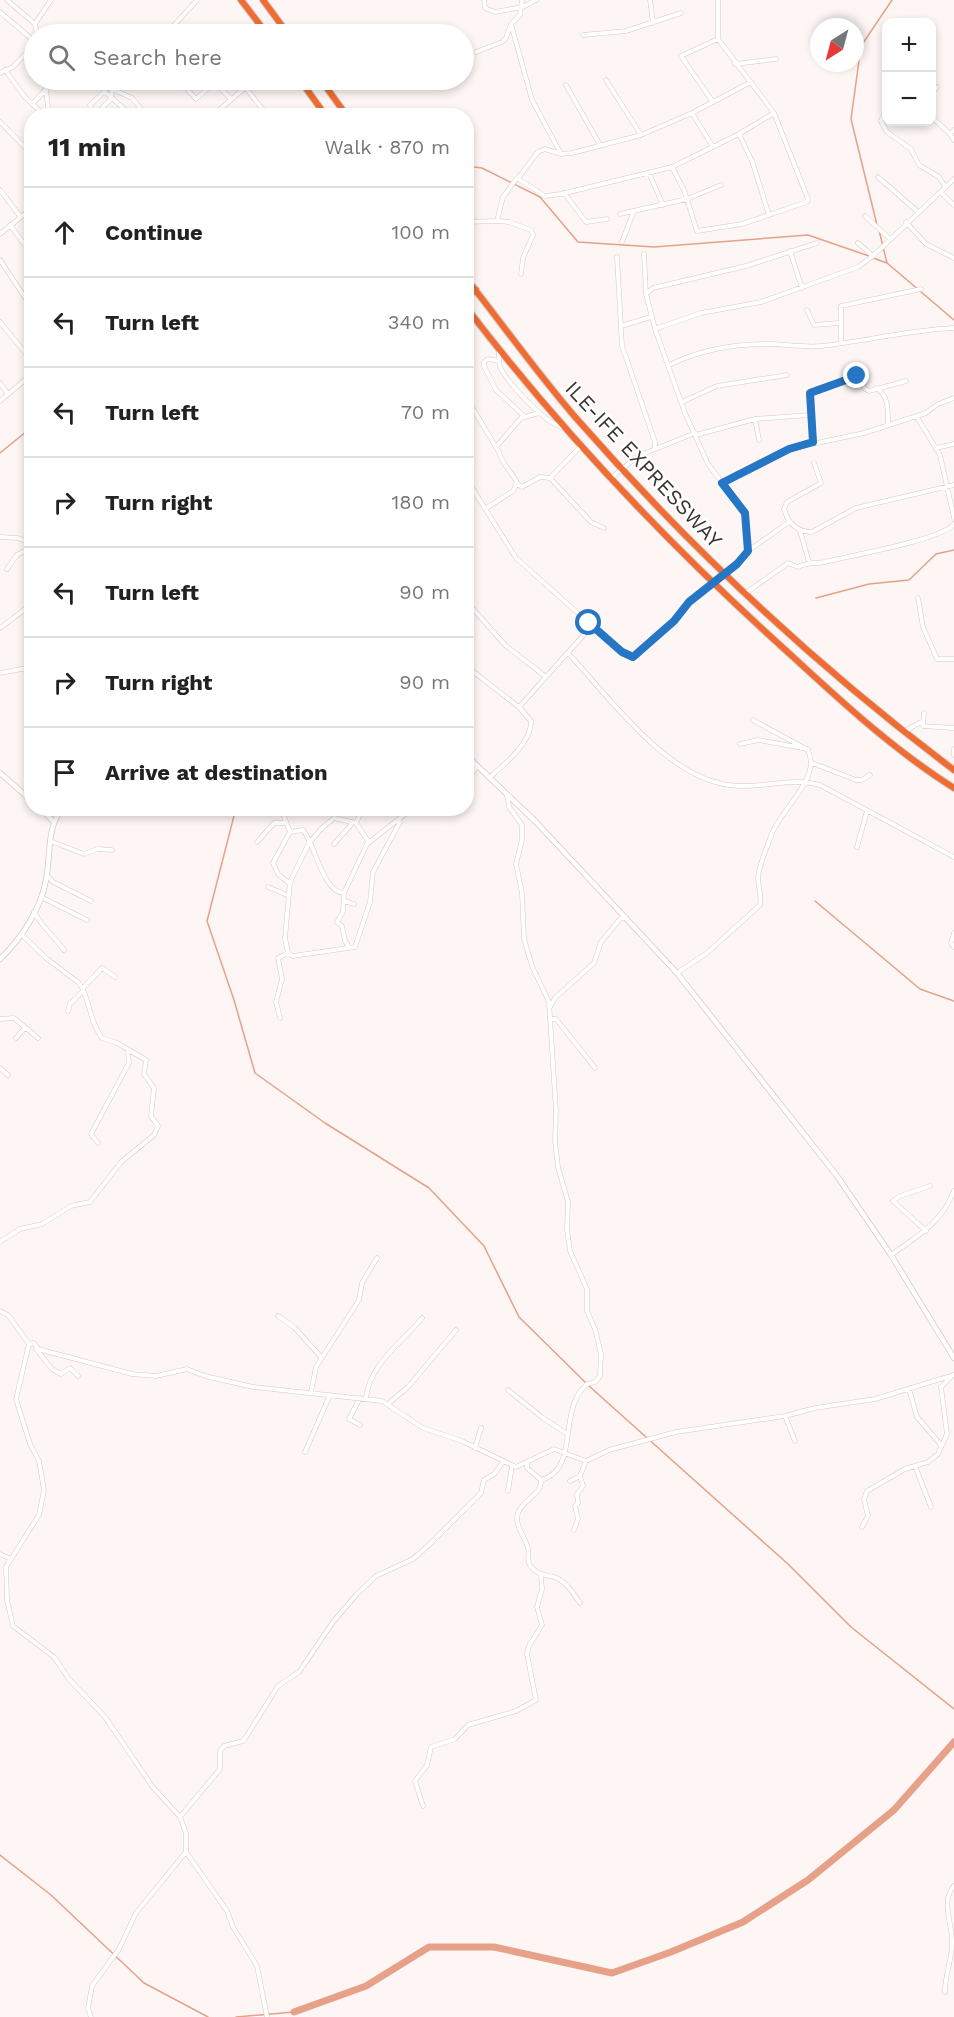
<!DOCTYPE html>
<meta charset="utf-8">
<style>
:root{--surface:#fff;--page:#f6f6f6;--text:#222;--muted:#767676;--line:#e0e0e0}
body{margin:0;font-family:"Work Sans",sans-serif;background:var(--page);color:var(--text)}
.controls{position:absolute;right:18px;top:18px;display:grid;overflow:hidden;border-radius:12px;box-shadow:0 3px 9px #0003}
.controls button{width:54px;height:54px;display:grid;place-items:center;padding:0;border:0;border-bottom:2px solid var(--line);background:var(--surface);color:var(--text);font:30px sans-serif}
.compass{position:absolute;left:810px;top:18px;width:54px;height:54px;border-radius:50%;background:var(--surface);box-shadow:0 3px 9px #0003;rotate:216deg}
.stop{position:absolute;width:18px;height:18px;margin:-14px;border:4px solid #2576c5;border-radius:50%;background:#fff}
.stop.end{background:#2576c5;border-color:#fff;box-shadow:0 2px 6px #0008}
.list{margin:0;padding:0;list-style:none}
h2{display:flex;justify-content:space-between;align-items:center;height:78px;margin:0;padding:0 24px;font-size:26px}
h2 small{font-size:20px;font-weight:400;color:var(--muted)}
.list li{display:grid;grid-template-columns:39px 1fr auto;gap:18px;align-items:center;box-sizing:border-box;height:90px;padding:0 24px;border-top:2px solid var(--line)}
.list b{display:block;font-size:22px;white-space:nowrap}
.list em{font-size:20px;font-style:normal;color:var(--muted)}
.icon{flex:none;width:33px;height:33px;fill:none;stroke:currentColor;stroke-width:2;stroke-linecap:round;stroke-linejoin:round}
.map{position:relative;flex:none;width:954px;height:2017px;overflow:hidden}
.search{position:absolute;background:var(--surface);box-shadow:0 3px 9px #0003;left:24px;top:24px;width:450px;height:66px;display:flex;align-items:center;gap:15px;box-sizing:border-box;padding:0 21px;border-radius:33px;color:var(--muted);font-size:22px}
.panel{position:absolute;background:var(--surface);box-shadow:0 3px 9px #0003;left:24px;top:108px;width:450px;height:708px;border-radius:24px}
.map>svg:first-child{display:block}
.lines{fill:none;stroke-linecap:round;stroke-linejoin:round}
.stream{stroke:#e6a188;stroke-width:1.5}
.river{stroke:#e6a188;stroke-width:7}
.street-casing{stroke:#d9c8c2;stroke-width:5}
.secondary-casing{stroke:#d9c8c2;stroke-width:6}
.highway-casing{stroke:#d3d2d1;stroke-width:8}
.street{stroke:#fff;stroke-width:4}
.secondary{stroke:#fff;stroke-width:4.5}
.highway{stroke:#f06c33;stroke-width:6}
.route{stroke:#2576c5;stroke-width:8}
.labels{text-anchor:middle;dominant-baseline:central;stroke-width:4.5;stroke-linejoin:round;paint-order:stroke}
.street-label{font-size:21px;fill:#393330;stroke:#fff}
</style>
<div class="map">
<svg width="954" height="2017" viewBox="0 0 954 2017">
<rect width="100%" height="100%" fill="#fdf6f4"/>
<g class="lines">
<path class="stream" d="M466,166L482,168L540,197L578,242L654,247L808,235L869,256
M877,225L851,119L861,46L892,0
M879,230L887,263
M873,258L887,263L954,320
M0,453L32,427
M816,598L869,584L909,580L936,554L954,550
M236,808L207,921L234,1000L255,1073L325,1123L429,1188L484,1246L519,1317L586,1383
M815,901L920,989L954,1001
M589,1386L788,1564L851,1627L954,1709
M0,1855L51,1895L144,1983L208,2017
M236,2017L294,2012"/>
<path class="river" d="M294,2012L366,1986L429,1947H494L612,1973L671,1952L743,1922L808,1880L894,1810L954,1742"/>
<defs>
<path id="street" d="M7,0L35,24L37,34
M484,0L485,8L495,12L522,7
M650,0L653,23
M521,8L536,0
M0,12L34,41
M35,24L51,0
M511,24L532,100L561,154
M173,27L184,34
M166,34L197,0
M583,35L626,31L681,13
M476,52L502,42L506,38L511,24L520,15L522,0
M735,64L776,59
M5,70L25,97L45,116
M0,73L13,67L34,45
M92,80L132,98L147,116
M179,80L196,99L215,82
M212,80L231,99
M606,80L641,135
M566,85L600,145
M245,87L268,116
M114,89L123,80
M46,90L49,116
M105,92L130,114L140,108
M932,93L937,87
M713,102L681,56L718,39
M33,103L55,80
M93,113H97L111,99L112,89
M692,113L751,82
M884,115L881,121L887,132L911,149L919,165L939,177L945,186
M93,116L90,105L105,91
M212,116L254,80
M932,117L950,134
M0,122L32,154
M954,130L950,134L954,140
M739,134L774,113
M672,167L684,190L697,231L742,224L807,202L808,199L774,113L718,39V0
M649,173L663,205
M878,177L917,211
M518,178L538,152L545,149L561,154L572,153L641,135L692,113L713,147
M0,190L20,216
M940,192L954,205
M564,193L586,222L607,219
M620,214L687,199L721,185
M865,216L890,239
M498,221L509,222L531,230L533,235L523,258L521,274
M466,222L497,221L503,197L517,178L545,196L561,194L672,167L739,134L752,161L769,215
M906,222L926,244L954,258
M10,225L25,245L32,247
M0,234L32,208
M622,242L633,213
M858,243L873,256
M790,251L802,288
M644,254L646,294L655,329
M617,257L622,346L655,442V448
M0,260L32,308
M646,294L653,288L746,266L817,243
M807,310L814,325L839,323
M0,322L32,361
M621,326L651,317
M841,342V306L921,289
M499,351C499,357 498,363 501,369C509,384 546,424 562,427
M499,361L488,359L484,362V366L496,390L524,416
M669,365C700,350 734,344 767,344C786,344 804,348 822,346C866,341 909,330 954,328
M0,383L8,394
M876,388C889,395 888,411 888,424
M466,397L499,452C502,465 512,471 517,483L513,491L485,509
M0,401L32,374
M682,402L717,386L787,375
M917,417L940,455L954,518
M755,419L759,440
M696,435L755,419L810,415
M813,442L809,397L811,391L857,376L862,378L864,388L869,391L906,381
M496,447L521,418L539,413
M936,448L954,444
M814,463L821,483L787,502L784,509C788,523 796,532 812,532L856,508L954,485
M466,478L516,558L617,648L631,658L635,656L674,621L689,602L737,564L748,551L745,513L708,464L685,413L655,329L701,313L761,302L858,267L873,256L954,179
M550,478L580,447
M610,479L638,456L695,433
M722,483L789,449L864,433L926,413L938,404L954,398
M32,484V492
M517,484L522,487L540,477L550,478L591,522L604,528
M800,531L809,562
M0,537L18,538L32,544
M748,551L789,522
M7,569L17,555L32,547
M746,593L788,563L798,567C808,562 815,564 825,562C848,556 942,540 954,524
M918,598L923,627L937,659H954
M466,601L505,645L546,677
M26,608L32,629
M0,628L32,604
M568,653C610,698 666,777 729,785C760,790 790,776 820,785L954,857
M466,666L519,707L531,721C532,742 504,765 490,777
M0,673L32,667
M519,707L589,629L595,628
M923,725L924,713
M905,731L921,722L923,726L954,728
M740,744L758,740L808,749
M954,749V755
M812,763L856,780H862L870,775
M466,783L477,766
M507,795L509,807L522,825V840L516,864L522,893L524,939L532,966L549,1002L556,1111L555,1141L558,1167L568,1202L567,1229L570,1251L587,1289V1311L595,1329L601,1354L600,1376L595,1382L587,1384C583,1388 578,1393 576,1399C563,1423 575,1471 541,1480
M277,808L283,814L290,832L303,830C315,844 323,893 344,893
M356,823L363,808
M50,841L84,854L98,849L112,850
M257,842L274,823H286
M334,844L351,825
M857,847L867,811
M47,875L53,882L91,901
M290,884L278,874L273,863L290,832
M268,887L287,895
M41,897L87,920
M344,901L354,904
M34,912C42,927 54,936 64,950
M954,933L951,943L954,947
M349,947L345,941L342,926L337,922L343,912L344,893L367,844L413,808
M288,953L285,938L290,882L309,843L322,828L334,818L356,823L369,842
M677,973L707,953L760,905C762,895 758,887 758,877C759,865 767,848 771,836C780,809 822,779 808,750L753,720
M83,988L102,968L115,977
M550,1007L555,998L594,963L601,942L620,919L626,917
M68,1011L70,1004L83,991
M280,1018L276,1002L282,979L278,958L288,953L293,956L355,947L370,902L373,872L400,822
M0,1019L14,1018L38,1038
M552,1019H556L595,1068
M16,1038L25,1028
M0,1068L8,1075
M98,1143L91,1134L129,1063L128,1052
M926,1231L893,1201L900,1196L930,1186
M0,1242L20,1229L42,1224L71,1206L90,1202L121,1162L154,1135L158,1126L151,1116L154,1088L144,1074L146,1060L117,1043L102,1038C88,1019 90,997 79,983L46,958L21,934
M891,1255C917,1236 941,1224 954,1191
M0,1311L8,1315L29,1344L34,1343L38,1349L132,1374L156,1376L187,1369L205,1376L253,1387L382,1401L423,1428L462,1441L516,1467L554,1449L586,1461L609,1450L676,1432L785,1416L815,1408L875,1399L954,1375
M278,1316L295,1328L321,1357
M29,1344L16,1399L30,1444L39,1461L44,1490L39,1515L6,1567L7,1600L13,1626L54,1657L69,1679L105,1717L152,1786L180,1817L186,1833V1852L227,1911L233,1927L257,1966L267,2017
M36,1349L52,1369L61,1374L70,1368L78,1376
M909,1389L917,1417L941,1445
M508,1390L543,1418L566,1433
M311,1392L316,1367L359,1300L362,1283L377,1258
M366,1398C370,1363 402,1343 422,1318
M388,1404L408,1387L456,1330
M785,1416L795,1441
M360,1425L349,1419L360,1398
M475,1448L481,1428
M305,1452L330,1395
M527,1463V1468L541,1480
M915,1466L931,1507
M541,1480C542,1495 523,1499 518,1513C514,1526 525,1536 528,1548C530,1556 525,1561 533,1569C540,1575 545,1575 554,1577C565,1580 574,1594 580,1603
M570,1481L580,1476
M508,1491L512,1466
M862,1527L868,1516L864,1499L867,1491L905,1469L928,1462L938,1454L947,1434L941,1387L953,1375
M574,1530L578,1519L575,1506L578,1503L577,1494L583,1486L580,1476L586,1461
M0,1554L11,1559
M423,1806L415,1781L427,1765L431,1747L455,1739L468,1725L516,1711L536,1700L527,1654L529,1646L542,1625L537,1607L542,1589L541,1575
M180,1817L220,1769V1751L224,1746L243,1741L246,1737L278,1686L299,1672L333,1622L357,1594L376,1576L413,1559L429,1545L481,1493L484,1480L494,1474L503,1462
M945,1992C944,1979 952,1960 952,1944C953,1925 940,1901 954,1886
M91,2017L88,2008L92,1986L119,1949L136,1913L186,1852"/>
<path id="secondary" d="M466,755L536,822L677,973L837,1176L891,1255L954,1358
M0,773L32,801
M40,808L53,821
M0,959C21,939 41,909 46,880C51,855 46,830 62,808"/>
<path id="highway" d="M241,0L267,34
M263,0L288,34
M275,34L282,27
M300,80L326,116
M321,80L347,116
M466,278C503,325 537,373 576,418C690,548 816,666 954,770
M466,297L476,290
M466,307C563,434 673,549 792,656C843,703 895,751 954,788"/>
</defs>
<use href="#street" class="street-casing"/>
<use href="#secondary" class="secondary-casing"/>
<use href="#highway" class="highway-casing"/>
<use href="#street" class="street"/>
<use href="#secondary" class="secondary"/>
<use href="#highway" class="highway"/>
</g>
<g class="lines">
<path class="route" d="M589,623L622,652L633,657L674,621L689,602L737,564L748,551L745,513L722,483L789,449L813,442L810,393L857,376"/>
</g>
<g class="labels">
<g class="street-label">
<text transform="translate(644 464) rotate(47)">ILE-IFE EXPRESSWAY</text>
</g>
</g>
</svg>
<div class="controls">
<button>+</button>
<button>−</button>
</div>
<svg class="compass" viewBox="-18 -18 36 36"><path d="M0-13l5 13h-10z" fill="#e53935"/><path d="M0 13l5-13h-10z" fill="#767676"/></svg>
<div class="stop" style="left:589px;top:623px"></div>
<div class="stop end" style="left:857px;top:376px"></div>
<div class="search"><svg class="icon" aria-label="search" viewBox="0 0 24 24"><circle cx="10" cy="10" r="6"/><path d="M15 15l6 6"/></svg>Search here</div>
<section class="panel">
<h2>11 min<small>Walk · 870 m</small></h2>
<ul class="list">
<li><svg class="icon" aria-label="ahead" viewBox="0 0 24 24"><path d="M12 20V5M6 11l6-6 6 6"/></svg><div><b>Continue</b></div><em>100 m</em></li>
<li><svg class="icon" aria-label="left" viewBox="0 0 24 24"><path d="M17 20v-9H6M10 6l-5 5 5 5"/></svg><div><b>Turn left</b></div><em>340 m</em></li>
<li><svg class="icon" aria-label="left" viewBox="0 0 24 24"><path d="M17 20v-9H6M10 6l-5 5 5 5"/></svg><div><b>Turn left</b></div><em>70 m</em></li>
<li><svg class="icon" aria-label="right" viewBox="0 0 24 24"><path d="M7 20v-9h11M14 6l5 5-5 5"/></svg><div><b>Turn right</b></div><em>180 m</em></li>
<li><svg class="icon" aria-label="left" viewBox="0 0 24 24"><path d="M17 20v-9H6M10 6l-5 5 5 5"/></svg><div><b>Turn left</b></div><em>90 m</em></li>
<li><svg class="icon" aria-label="right" viewBox="0 0 24 24"><path d="M7 20v-9h11M14 6l5 5-5 5"/></svg><div><b>Turn right</b></div><em>90 m</em></li>
<li><svg class="icon" aria-label="arrive" viewBox="0 0 24 24"><path d="M6 21V4h12l-3 4 3 4H6"/></svg><div><b>Arrive at destination</b></div></li>
</ul>
</section>
</div>
